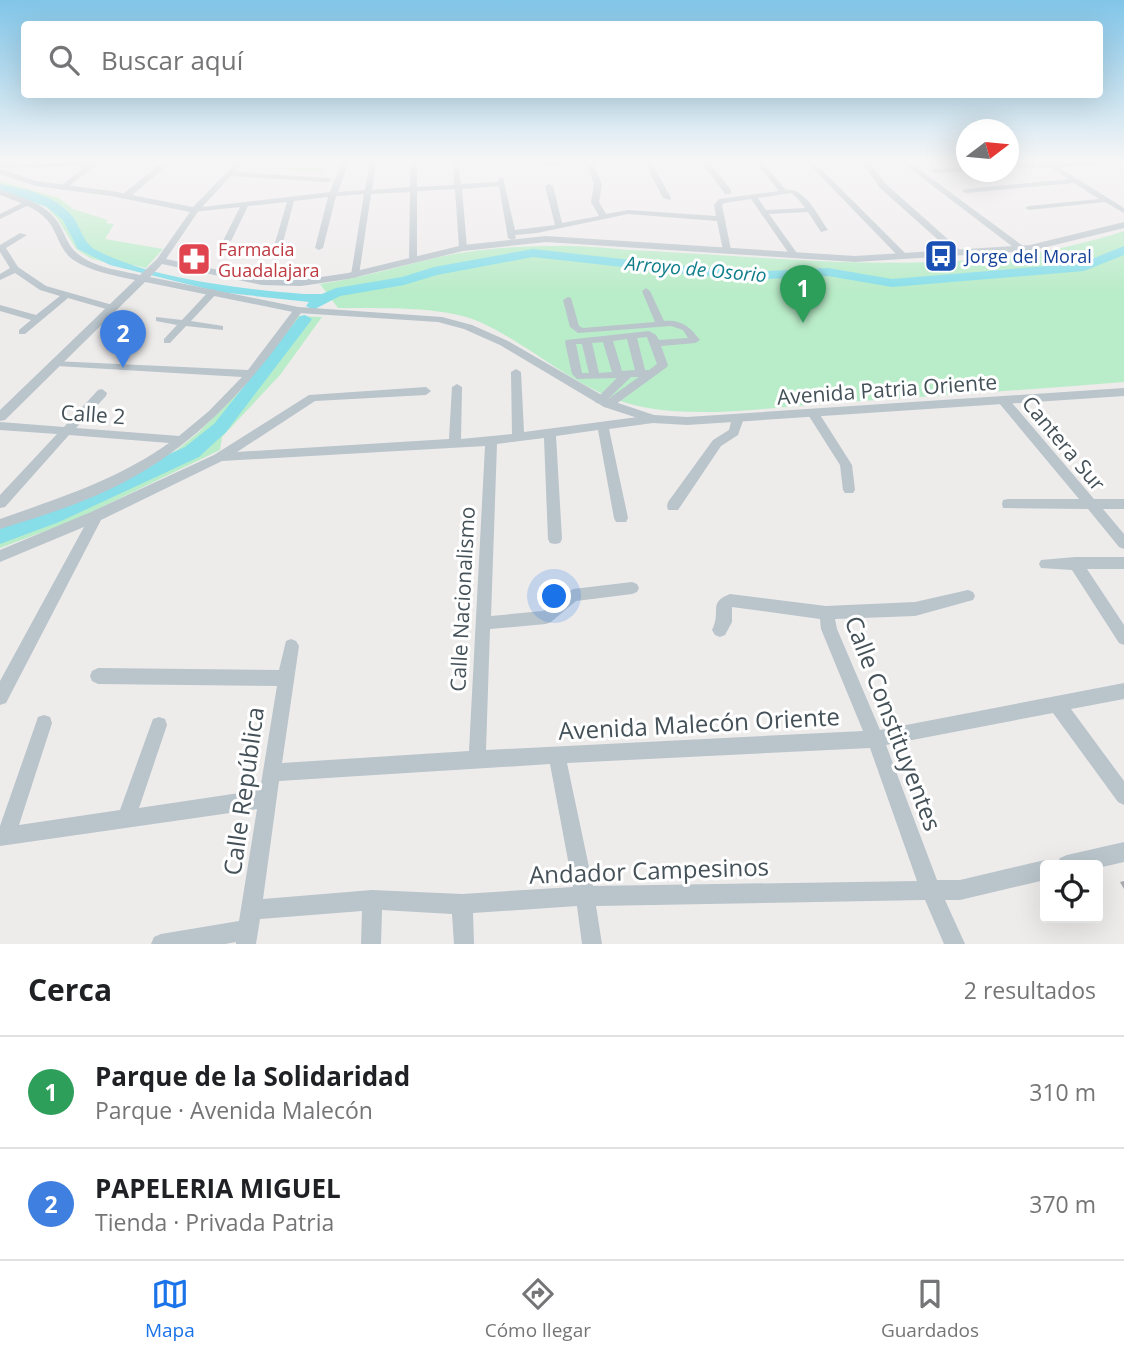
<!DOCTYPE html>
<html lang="es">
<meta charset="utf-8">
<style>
:root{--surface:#fff;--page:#f6f6f6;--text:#202124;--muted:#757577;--line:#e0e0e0;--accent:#1a73e8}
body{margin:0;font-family:"Open Sans",sans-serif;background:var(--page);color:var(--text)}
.controls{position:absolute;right:21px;bottom:21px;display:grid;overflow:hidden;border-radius:7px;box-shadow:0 7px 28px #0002}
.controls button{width:63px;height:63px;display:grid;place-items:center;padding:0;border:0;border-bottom:2px solid var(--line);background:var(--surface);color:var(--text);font:35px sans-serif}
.compass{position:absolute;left:956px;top:119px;width:63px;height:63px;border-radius:50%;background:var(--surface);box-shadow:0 7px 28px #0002;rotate:74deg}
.you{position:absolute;left:555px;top:597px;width:24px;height:24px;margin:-18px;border:5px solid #fff;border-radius:50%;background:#1a73e8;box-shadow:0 0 0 10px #1a73e833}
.badge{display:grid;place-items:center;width:46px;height:46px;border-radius:50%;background:var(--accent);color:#fff;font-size:23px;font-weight:700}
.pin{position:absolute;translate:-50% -58px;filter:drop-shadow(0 2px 4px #0008)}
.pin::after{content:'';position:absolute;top:37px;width:24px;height:21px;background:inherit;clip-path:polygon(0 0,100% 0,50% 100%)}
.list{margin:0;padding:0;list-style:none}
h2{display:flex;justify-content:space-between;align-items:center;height:91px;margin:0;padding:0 28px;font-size:30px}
h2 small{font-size:23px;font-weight:400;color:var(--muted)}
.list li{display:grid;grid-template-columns:46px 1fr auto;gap:21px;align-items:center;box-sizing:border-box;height:112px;padding:0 28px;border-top:2px solid var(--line)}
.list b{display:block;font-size:26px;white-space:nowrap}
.list p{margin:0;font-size:23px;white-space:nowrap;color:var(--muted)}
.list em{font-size:23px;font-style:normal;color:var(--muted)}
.icon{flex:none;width:38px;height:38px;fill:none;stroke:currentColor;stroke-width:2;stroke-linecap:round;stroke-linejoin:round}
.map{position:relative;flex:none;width:1124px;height:944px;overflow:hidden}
.search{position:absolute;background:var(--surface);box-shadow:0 7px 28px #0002;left:21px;right:21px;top:21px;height:77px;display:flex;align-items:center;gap:18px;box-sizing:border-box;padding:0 24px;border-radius:7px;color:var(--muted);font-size:26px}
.sheet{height:315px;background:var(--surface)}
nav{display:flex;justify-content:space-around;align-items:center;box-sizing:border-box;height:98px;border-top:2px solid var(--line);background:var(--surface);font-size:19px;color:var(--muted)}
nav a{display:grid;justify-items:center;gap:4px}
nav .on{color:var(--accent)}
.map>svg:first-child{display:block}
.green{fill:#b9ecc8}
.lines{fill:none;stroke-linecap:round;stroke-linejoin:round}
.river{fill:#87dee9;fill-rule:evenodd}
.minor{fill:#b9c4cb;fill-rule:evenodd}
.tertiary{fill:#b9c4cb;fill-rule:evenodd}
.wall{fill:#a7abaf}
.labels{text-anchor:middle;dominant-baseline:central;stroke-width:6;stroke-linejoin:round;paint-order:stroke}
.far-health-label{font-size:18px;fill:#be3a42;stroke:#fff;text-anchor:start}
.far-transit-label{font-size:18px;fill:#164399;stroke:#fff;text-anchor:start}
.far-water-label{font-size:19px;font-style:italic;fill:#0f7d8b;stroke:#fff}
.street-label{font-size:21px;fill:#445158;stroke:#fff}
.near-street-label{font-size:24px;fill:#445158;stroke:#fff}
</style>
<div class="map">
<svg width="1124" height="944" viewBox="0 0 1124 944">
<rect width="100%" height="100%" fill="#eeebeb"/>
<path class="green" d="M251,161H327L324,172L245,168Z
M0,181L59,198L73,209L108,220L106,223L114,224L105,239L163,249L146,268L133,265L127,269L90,258L76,249L57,218L46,207L0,189Z
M1124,231V382C1027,390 930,396 833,403C772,407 709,418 648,408C584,398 537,348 480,322C441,305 380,309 338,308L320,284C361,278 399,266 439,257C476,249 517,246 555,246C579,245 604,248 629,250C788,257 971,283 1124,231Z
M298,316L322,317L280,375L222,437L220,450L77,519L0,548V528L100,491L177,450L199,432L260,371Z"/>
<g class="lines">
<path class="river" d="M0,184C25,189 55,195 72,216C81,227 82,242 96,250C151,279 243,289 304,294H322L336,288L402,277L434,267L533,249L694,267L768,271L828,268L892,279L1082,263L1124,246V255L1084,271L892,287L828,276L768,279L694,275L533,257L437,275L404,285L340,296L313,310L306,306L309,302L219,292L110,265L78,249L63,220L47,207L0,190Z
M305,315L312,319L310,322L226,432L199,457L59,522L0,544V526L45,510L185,447L214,424L300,316Z"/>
<path class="minor" d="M92,161L96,162V165L64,190H61V186L86,166L0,168V164Z
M164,161H172L129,198H123V194Z
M238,161H245L235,172L328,178L332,180L328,182L231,176L202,207L330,192L342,161H349L338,192L365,190L370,161H376L372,190L410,187L411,161H417V187L454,185L453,163L458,161L461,184L498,182L499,178H503L515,230L555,225L545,186L549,184L553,186L562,223L599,216L591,202L594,184L587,164L542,166L532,161H611L593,164L602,184L599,202L606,214L628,210L716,216L714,205L719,199L779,191L754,161H761L786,190C805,187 818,216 828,230L821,232L808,212L769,214L799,256L792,258L751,199L724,203L722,205L731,250L727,252L723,250L717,221L628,214L537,233L515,235L516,238L512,240L508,238L499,186L462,189L467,248L463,250L459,248L455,189L417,191V260L413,263L409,260L410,192L371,194L359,275L355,278L351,275L364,194L336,196L323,248L319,250L315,248L328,197L294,201L282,246L278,248L274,246L287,202L248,206L231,241L227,243L223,241L240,207L192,212V208ZM791,193L798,199L805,208L766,210L758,198Z
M480,161H487L483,165L481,164Z
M644,161H651L671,198L670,200L663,198Z
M701,161H708L731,190V194H725Z
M806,161H813L906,254V258H900Z
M861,161H868L886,184L960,250V254H954L880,188Z
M900,161H908L1023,246V250H1017Z
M1041,161L1052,163L1094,161L1096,164L1093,166L1058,167L1124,208V213L1105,202L1029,210L1025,208L1029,206L1099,199L1074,183L966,193L962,191L966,189L1069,179L1049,167L1009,169V165L1043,163Z
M967,167V171L935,173L932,171L935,169Z
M26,201L33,203L0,219V214Z
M20,233L27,235L6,248L18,267L46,286L116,306V310L113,311L68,298L25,334H19V330L31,320L0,311V305L36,315L60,296L40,290L15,273L0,280V274L10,268L0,252V245Z
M646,288L650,291L664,321C681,319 690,327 700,340L695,343L661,346L668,365L667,367L612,407H604L603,403H596L595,400L617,378L577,379L572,374L565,342L566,340L649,331L656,335L659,340L688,338L683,330L671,326L578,333L570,327L563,300L568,297L571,298L579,326L583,328L655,322L642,291ZM647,337L657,364L649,370H645L637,338ZM627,339L635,370L622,371L613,341ZM603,342L612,372L599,373L592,343ZM576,344H582L589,373H582ZM631,377H639L608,399Z
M213,289L218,292L191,321L223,326V330L186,326L170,343H164V339L177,325L156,321V317L182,320L210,290Z
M298,307L303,310C251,386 191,452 106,491C72,507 35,518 0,529V519C59,498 117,480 169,443L69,435L5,507L0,508V495L57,434L0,430V422L64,427L98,390L102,389L107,393L106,396L76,428L179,436L209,411L242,377L57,366L53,365V361L248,370L295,308Z
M516,369L521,372L524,432L653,415L659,419L653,423L609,429L628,518L626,522H616L614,518L598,430L556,436L562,539L560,543L555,544L550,543L548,539L544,438L497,444L491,616L543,611L573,589L632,582L637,584L639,588L637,592L632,594L576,601L551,622L546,624L490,629L486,750L863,731L821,629L820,619L732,607V622L725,635L720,637L715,635L712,630C722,611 707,603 730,594L826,606L915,602L968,590L973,592L975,596L973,600L915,616L835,619L837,629L880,730L1124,683V699L1071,709L1124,781V805L1118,802L1053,713L886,745L937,880H960L1045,860L1053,865H1045V880L960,900H945L965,944H944L925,900L596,906L602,944H582L577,906L473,913L474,944H454L452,914L382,910L381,944H361L362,911L260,919L256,944H236V942L225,944H151L154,937L161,934L239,921L257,809L0,846V826L36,723L38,717L44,715L50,717L52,723L19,825L120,810L153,719L159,717L165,719L167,725L139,808L260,790L277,686L98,684L92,681L90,676L92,671L98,668L279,670L286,641L291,639L296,641L299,646L282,763L469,751L485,446L222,461L101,520L6,703L0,705V681L84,527L0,562V550L91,512L214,455L309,395L426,387L431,391L426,395L315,401L237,452L449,439L452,387L457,384L462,387L461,439L512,434L511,372ZM870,748L917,881L593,886L567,763ZM550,764L573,887L462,894L372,890L263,899L279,781Z
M1003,396L1007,397L1094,499H1124V509H1103L1124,534V549L1119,547L1088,509L1003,508L1002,504L1003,500L1008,499H1079L999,403L998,400Z
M813,409L817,410L852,465L855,490L853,493H845L843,490L840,465L807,413Z
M738,414L744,418L738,435L721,446L678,510H668L667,506L668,502L713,440L729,430L732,418Z
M1075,557H1124V569H1087L1124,625V645L1119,643L1072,570L1041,568L1039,564L1041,560Z
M1124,842V862L1098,868V865H1057L1060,858L1067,855Z"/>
<path class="tertiary" d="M0,169L36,181L111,191L198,208L199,210L166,259L262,279L301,280L348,273L463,245L546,236L855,256L1030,245L1124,222V228L1030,251L855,262L546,242L463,251L348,279L301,286L262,285L162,264L150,277L298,307L442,317L472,325L508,341L612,401L654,415L687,417L1124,388V396L687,425L653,423L604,407L500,345L464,329L438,322L298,313L145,282L5,420L0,421V410L135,280C113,275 91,272 72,259C59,249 58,233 48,221C37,207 17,202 0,195V190C19,196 45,203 57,221C65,232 67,246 78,254C95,268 119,270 140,275L157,259L190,212L111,196L36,186L0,174Z"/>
</g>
<path class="wall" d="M1124,881V889L1120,882Z"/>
<linearGradient id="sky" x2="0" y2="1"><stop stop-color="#81c5e8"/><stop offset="0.55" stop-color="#f7f6f6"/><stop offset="1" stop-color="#f7f6f6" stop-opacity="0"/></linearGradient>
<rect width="1124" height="294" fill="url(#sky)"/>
<defs>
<symbol id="bus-square" viewBox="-11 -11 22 22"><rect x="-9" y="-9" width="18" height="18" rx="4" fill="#1a4fb4" stroke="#fff"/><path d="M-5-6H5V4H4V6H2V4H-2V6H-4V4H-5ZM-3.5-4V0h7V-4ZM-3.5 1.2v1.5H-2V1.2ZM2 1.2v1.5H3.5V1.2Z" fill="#fff"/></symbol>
<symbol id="pharmacy-square" viewBox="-11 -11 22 22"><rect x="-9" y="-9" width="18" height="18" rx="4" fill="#e0444e" stroke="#fff"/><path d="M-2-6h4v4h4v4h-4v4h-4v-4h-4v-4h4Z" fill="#fff"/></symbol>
</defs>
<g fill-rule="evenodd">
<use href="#bus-square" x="922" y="237" width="38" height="38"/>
<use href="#pharmacy-square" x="175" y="240" width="38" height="38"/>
</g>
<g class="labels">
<g class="far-health-label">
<text x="218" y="249">Farmacia<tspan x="218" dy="21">Guadalajara</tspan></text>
</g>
<g class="far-transit-label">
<text x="965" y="256">Jorge del Moral</text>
</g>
<g class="far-water-label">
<text transform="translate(696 269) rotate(5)">Arroyo de Osorio</text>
</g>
<g class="street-label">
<text transform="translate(887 389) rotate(-4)">Avenida Patria Oriente</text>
<text transform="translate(93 414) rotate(4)">Calle 2</text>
<text transform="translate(1064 443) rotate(50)">Cantera Sur</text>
<text transform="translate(462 599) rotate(-87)">Calle Nacionalismo</text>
</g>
<g class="near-street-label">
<text transform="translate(699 723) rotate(-3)">Avenida Malecón Oriente</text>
<text transform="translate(894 723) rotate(69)">Calle Constituyentes</text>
<text transform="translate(243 791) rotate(-82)">Calle República</text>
<text transform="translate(649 870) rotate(-2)">Andador Campesinos</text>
</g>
</g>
</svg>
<div class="controls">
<button><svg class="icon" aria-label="locate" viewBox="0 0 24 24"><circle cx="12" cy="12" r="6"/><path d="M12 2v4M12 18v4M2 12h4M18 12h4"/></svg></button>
</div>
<svg class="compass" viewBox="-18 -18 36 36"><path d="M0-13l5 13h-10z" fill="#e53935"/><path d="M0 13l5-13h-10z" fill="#757577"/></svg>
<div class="you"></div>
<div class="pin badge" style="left:803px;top:323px;background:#2e9e5b">1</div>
<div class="pin badge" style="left:123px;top:368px;background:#3f7fe0">2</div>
<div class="search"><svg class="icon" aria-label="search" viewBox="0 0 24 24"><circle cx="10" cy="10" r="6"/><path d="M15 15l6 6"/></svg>Buscar aquí</div>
</div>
<section class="sheet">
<h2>Cerca<small>2 resultados</small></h2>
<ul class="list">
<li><span class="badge" style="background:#2e9e5b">1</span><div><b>Parque de la Solidaridad</b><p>Parque · Avenida Malecón</p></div><em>310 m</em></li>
<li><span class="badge" style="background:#3f7fe0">2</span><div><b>PAPELERIA MIGUEL</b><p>Tienda · Privada Patria</p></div><em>370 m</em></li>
</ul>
</section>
<nav>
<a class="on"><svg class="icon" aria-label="map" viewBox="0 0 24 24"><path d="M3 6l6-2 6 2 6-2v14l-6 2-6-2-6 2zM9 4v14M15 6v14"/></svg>Mapa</a>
<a><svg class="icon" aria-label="directions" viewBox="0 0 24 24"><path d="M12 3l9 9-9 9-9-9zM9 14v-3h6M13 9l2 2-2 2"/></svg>Cómo llegar</a>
<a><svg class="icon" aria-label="saved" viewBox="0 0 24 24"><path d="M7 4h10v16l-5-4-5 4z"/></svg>Guardados</a>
</nav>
